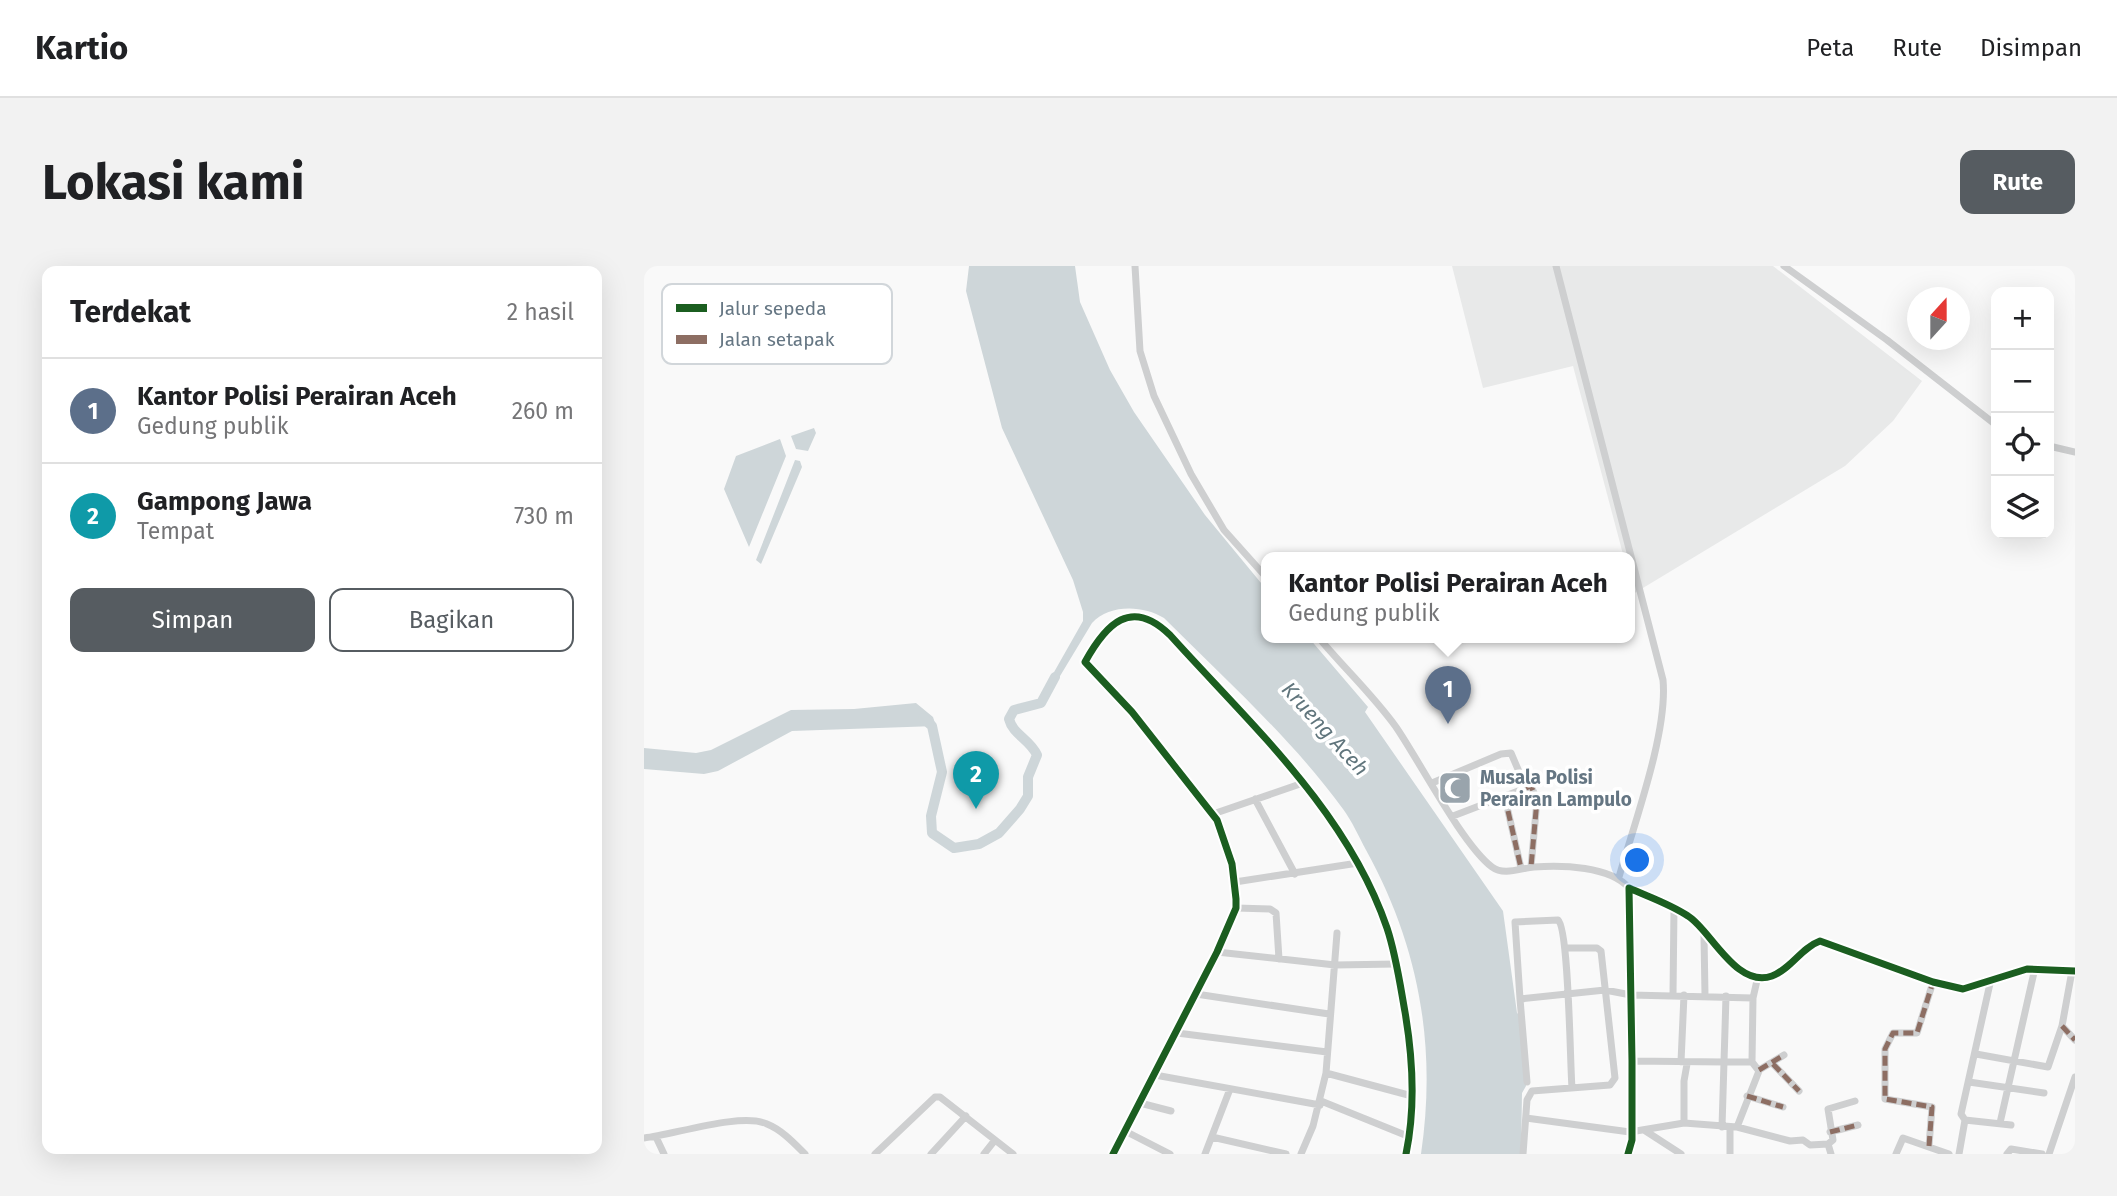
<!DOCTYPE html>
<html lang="id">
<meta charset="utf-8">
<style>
:root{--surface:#fff;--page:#f2f2f2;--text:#202124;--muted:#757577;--line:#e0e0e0;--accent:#565c61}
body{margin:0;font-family:"Fira Sans",sans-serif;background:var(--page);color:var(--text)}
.controls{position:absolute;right:21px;top:21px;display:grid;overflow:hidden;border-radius:14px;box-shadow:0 7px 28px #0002}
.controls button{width:63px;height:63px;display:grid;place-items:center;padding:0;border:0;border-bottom:2px solid var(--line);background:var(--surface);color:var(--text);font:35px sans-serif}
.compass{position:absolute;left:1263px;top:21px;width:63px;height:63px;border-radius:50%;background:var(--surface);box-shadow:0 7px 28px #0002;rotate:21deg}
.you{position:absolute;left:994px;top:595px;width:24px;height:24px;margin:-18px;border:5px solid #fff;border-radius:50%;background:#1a73e8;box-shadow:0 0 0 10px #1a73e833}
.badge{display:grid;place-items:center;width:46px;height:46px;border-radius:50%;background:var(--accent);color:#fff;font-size:23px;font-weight:700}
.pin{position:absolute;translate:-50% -58px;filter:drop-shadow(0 2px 4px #0008)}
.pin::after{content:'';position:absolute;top:37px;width:24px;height:21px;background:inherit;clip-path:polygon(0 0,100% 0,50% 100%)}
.popup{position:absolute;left:617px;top:286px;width:374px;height:91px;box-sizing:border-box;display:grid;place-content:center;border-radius:14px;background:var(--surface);filter:drop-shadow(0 2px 5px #0005);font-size:23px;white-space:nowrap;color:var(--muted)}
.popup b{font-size:26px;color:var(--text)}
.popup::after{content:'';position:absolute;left:50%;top:100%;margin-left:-14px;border:14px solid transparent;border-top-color:var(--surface)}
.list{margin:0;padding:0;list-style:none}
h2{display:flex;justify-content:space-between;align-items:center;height:91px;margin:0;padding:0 28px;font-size:30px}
h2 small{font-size:23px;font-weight:400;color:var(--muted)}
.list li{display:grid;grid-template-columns:46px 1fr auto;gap:21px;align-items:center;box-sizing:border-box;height:105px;padding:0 28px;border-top:2px solid var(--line)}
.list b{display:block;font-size:26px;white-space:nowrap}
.list p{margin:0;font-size:23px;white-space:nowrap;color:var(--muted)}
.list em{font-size:23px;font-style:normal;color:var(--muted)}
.actions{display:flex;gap:14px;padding:21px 28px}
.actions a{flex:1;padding:16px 0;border:2px solid var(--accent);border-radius:14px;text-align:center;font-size:24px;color:var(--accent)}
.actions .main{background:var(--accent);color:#fff}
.icon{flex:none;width:38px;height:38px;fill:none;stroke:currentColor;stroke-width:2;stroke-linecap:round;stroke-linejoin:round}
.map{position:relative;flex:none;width:1431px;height:888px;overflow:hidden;border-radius:14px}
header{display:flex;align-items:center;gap:42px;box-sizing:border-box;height:98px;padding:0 35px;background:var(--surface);border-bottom:2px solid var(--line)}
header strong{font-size:33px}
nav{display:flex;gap:38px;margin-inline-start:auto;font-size:24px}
.intro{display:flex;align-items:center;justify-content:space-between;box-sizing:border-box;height:168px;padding:0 42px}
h1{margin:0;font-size:49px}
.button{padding:18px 32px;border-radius:14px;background:var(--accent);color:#fff;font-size:24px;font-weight:700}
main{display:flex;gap:42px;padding:0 42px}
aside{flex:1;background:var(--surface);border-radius:14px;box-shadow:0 7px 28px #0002}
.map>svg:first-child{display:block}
.built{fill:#e8e9e9}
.water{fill:#ced6d9}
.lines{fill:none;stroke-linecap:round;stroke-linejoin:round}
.river{stroke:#ced6d9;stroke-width:10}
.minor{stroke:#cecfd0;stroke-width:7}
.tertiary{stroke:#cecfd0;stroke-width:9}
.quiet{stroke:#8d6e63;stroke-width:5;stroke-dasharray:10 5;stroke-linecap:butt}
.cycleway-casing{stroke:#fff;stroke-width:11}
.cycleway{stroke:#1b5e20;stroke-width:7}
.labels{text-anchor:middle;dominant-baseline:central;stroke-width:7;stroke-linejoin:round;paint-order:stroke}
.poi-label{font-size:19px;font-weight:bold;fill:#657683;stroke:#fff;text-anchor:start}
.water-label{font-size:21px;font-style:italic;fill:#60757c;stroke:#fff}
.key{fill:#fff;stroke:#d1d6da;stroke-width:2}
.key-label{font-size:19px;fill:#657683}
</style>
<header>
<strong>Kartio</strong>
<nav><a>Peta</a><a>Rute</a><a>Disimpan</a></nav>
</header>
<div class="intro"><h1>Lokasi kami</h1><a class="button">Rute</a></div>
<main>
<aside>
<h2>Terdekat<small>2 hasil</small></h2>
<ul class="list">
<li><span class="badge" style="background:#5c6f8a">1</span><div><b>Kantor Polisi Perairan Aceh</b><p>Gedung publik</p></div><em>260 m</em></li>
<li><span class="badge" style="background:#0f9aa8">2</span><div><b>Gampong Jawa</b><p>Tempat</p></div><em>730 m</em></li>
</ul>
<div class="actions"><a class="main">Simpan</a><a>Bagikan</a></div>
</aside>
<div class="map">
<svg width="1431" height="888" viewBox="0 0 1431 888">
<rect width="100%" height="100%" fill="#f9f9f9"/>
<path class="built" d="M808,0H1129L1278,115L1249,155L1201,200L989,328L986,292H980L929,100L839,122Z"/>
<path class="water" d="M325,0H431L436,36L466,104L490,146L561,249L622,323V372H665L724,441L721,446L859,645L873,747L878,751L882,820L878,827L877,888H777C793,780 775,680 722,584C715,571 708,555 699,543C648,473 581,413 520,352C499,339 465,338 448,357L407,425L401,422L439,355V346L429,314L358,162L322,25Z
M170,162L172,167L164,185L152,183L147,170Z
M136,173L142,190L105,281L80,223L92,190Z
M151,194L156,195L158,201L117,298L112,294Z
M272,437L289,451L292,460L148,465L74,505L60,508L0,503V482L52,487L67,484L147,444L210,443Z"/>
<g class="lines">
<path class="river" d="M279,452L288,460L298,506L287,550L288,567L310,582L335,578L355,567L376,543L384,530V511L393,489C386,473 369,469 365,453L370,444L397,437L411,411"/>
<path class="minor" d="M491,0L496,85L510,130L547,208L580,264L622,311
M912,0L1019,414C1024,466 990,558 975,611
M1140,0L1243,74L1352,159
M1405,180L1431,186
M675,372C700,402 729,429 752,461C776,496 818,578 848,601C860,610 877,602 890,601C918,599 966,600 985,622
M788,517L857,488L867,487L882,522L887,520L893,534L887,601
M611,533L651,608
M864,545L877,602
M569,548L659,517
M809,550L882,522
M591,616L714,597
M592,642L626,643L632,647L635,693
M1060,670L1061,729
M573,686L691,699L752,698
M1347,713L1317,848L1321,854L1367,859
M552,728L685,748
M1029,729L1030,642
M876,733L883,816
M1418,760L1431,774
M533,767L683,786
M1332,788L1404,801L1418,760L1428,705
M988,795L1080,796L1082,730
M1037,796L1040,729
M1108,796L1109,732L1114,710
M1129,798L1155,825
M1115,804L1140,789
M682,807L768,830
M511,809L676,839
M1325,816L1400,827
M928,822C926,798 925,663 914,654L871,656L876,733L961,724L987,729L1109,732
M1103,830L1139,841
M677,835L766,871
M496,837L527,845
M882,852L986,866L1040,857L1093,861L1146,875L1159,874L1166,879L1184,878L1187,888
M1040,857V815L1043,798
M1356,857L1391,702
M1078,861L1080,796H1108L1115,805L1093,861
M1000,864L1037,888
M481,865L526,888
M1186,866L1214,859
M12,871L20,888
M568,871L642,888
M0,872C29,869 97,846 123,858C138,864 150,877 161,888
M1184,878L1189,874L1184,843L1211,835
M1285,880L1288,841L1241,833V783L1249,767H1273L1289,716
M231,888L291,831H296L369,888
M287,888L322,850
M340,888L351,874
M561,888L586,823
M657,888L669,860L682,807L693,667
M879,888L883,834L888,825L966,819L971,812L957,685L953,682H923
M984,888L988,874V795L985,622C1005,631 1026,638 1044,650C1066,663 1092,723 1128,710C1147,703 1157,682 1176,675L1289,716L1319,723L1383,703L1431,705
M1086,888V861
M1252,888L1259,872L1305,888
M1315,888L1321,854
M1363,888L1367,883L1398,888
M1405,888L1431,811"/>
<path class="tertiary" d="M469,888L573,686L592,642V633L588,598L573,554L488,446L441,396C462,358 487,331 526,369C607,459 703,545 743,662C752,689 756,718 761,746C769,793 772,840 762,888"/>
<path class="quiet" d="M882,522L887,520L893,534L887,601
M864,545L877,602
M1418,760L1431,774
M1129,798L1155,825
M1115,804L1140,789
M1103,830L1139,841
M1186,866L1214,859
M1285,880L1288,841L1241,833V783L1249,767H1273L1289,716"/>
<defs>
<path id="cycleway" d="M469,888L573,686L592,642V633L588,598L573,554L488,446L441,396C462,358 487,331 526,369C607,459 703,545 743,662C752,689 756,718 761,746C769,793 772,840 762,888
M984,888L988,874V795L985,622C1005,631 1026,638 1044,650C1066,663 1092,723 1128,710C1147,703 1157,682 1176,675L1289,716L1319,723L1383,703L1431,705"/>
</defs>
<use href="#cycleway" class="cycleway-casing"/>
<use href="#cycleway" class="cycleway"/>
</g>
<defs>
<symbol id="mosque-square" viewBox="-11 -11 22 22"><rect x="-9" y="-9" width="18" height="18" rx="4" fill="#99a4ac" stroke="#fff"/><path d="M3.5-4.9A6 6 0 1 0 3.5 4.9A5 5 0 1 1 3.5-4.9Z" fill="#fff"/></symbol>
</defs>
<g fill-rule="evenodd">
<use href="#mosque-square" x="792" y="503" width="38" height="38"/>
</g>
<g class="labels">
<g class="poi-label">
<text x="836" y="511">Musala Polisi<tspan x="836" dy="22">Perairan Lampulo</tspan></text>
</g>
<g class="water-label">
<text transform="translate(681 463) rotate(48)">Krueng Aceh</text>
</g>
</g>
<rect x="18" y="18" width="230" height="80" rx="10" class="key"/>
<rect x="32" y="38" width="31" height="8" fill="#1b5e20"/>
<rect x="32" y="69" width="31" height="9" fill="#8d6e63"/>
<g class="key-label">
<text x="75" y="49">Jalur sepeda</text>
<text x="75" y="80">Jalan setapak</text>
</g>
</svg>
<div class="controls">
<button>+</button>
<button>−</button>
<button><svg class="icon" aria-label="locate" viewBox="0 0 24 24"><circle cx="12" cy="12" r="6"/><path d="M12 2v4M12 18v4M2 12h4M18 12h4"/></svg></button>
<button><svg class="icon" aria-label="layers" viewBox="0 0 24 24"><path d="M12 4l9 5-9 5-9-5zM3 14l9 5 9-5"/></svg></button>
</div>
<svg class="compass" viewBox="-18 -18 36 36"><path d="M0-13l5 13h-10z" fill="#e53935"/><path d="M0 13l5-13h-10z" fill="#757577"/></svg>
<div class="you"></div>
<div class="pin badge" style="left:804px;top:458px;background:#5c6f8a">1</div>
<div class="popup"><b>Kantor Polisi Perairan Aceh</b>Gedung publik</div>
<div class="pin badge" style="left:332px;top:543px;background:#0f9aa8">2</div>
</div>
</main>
